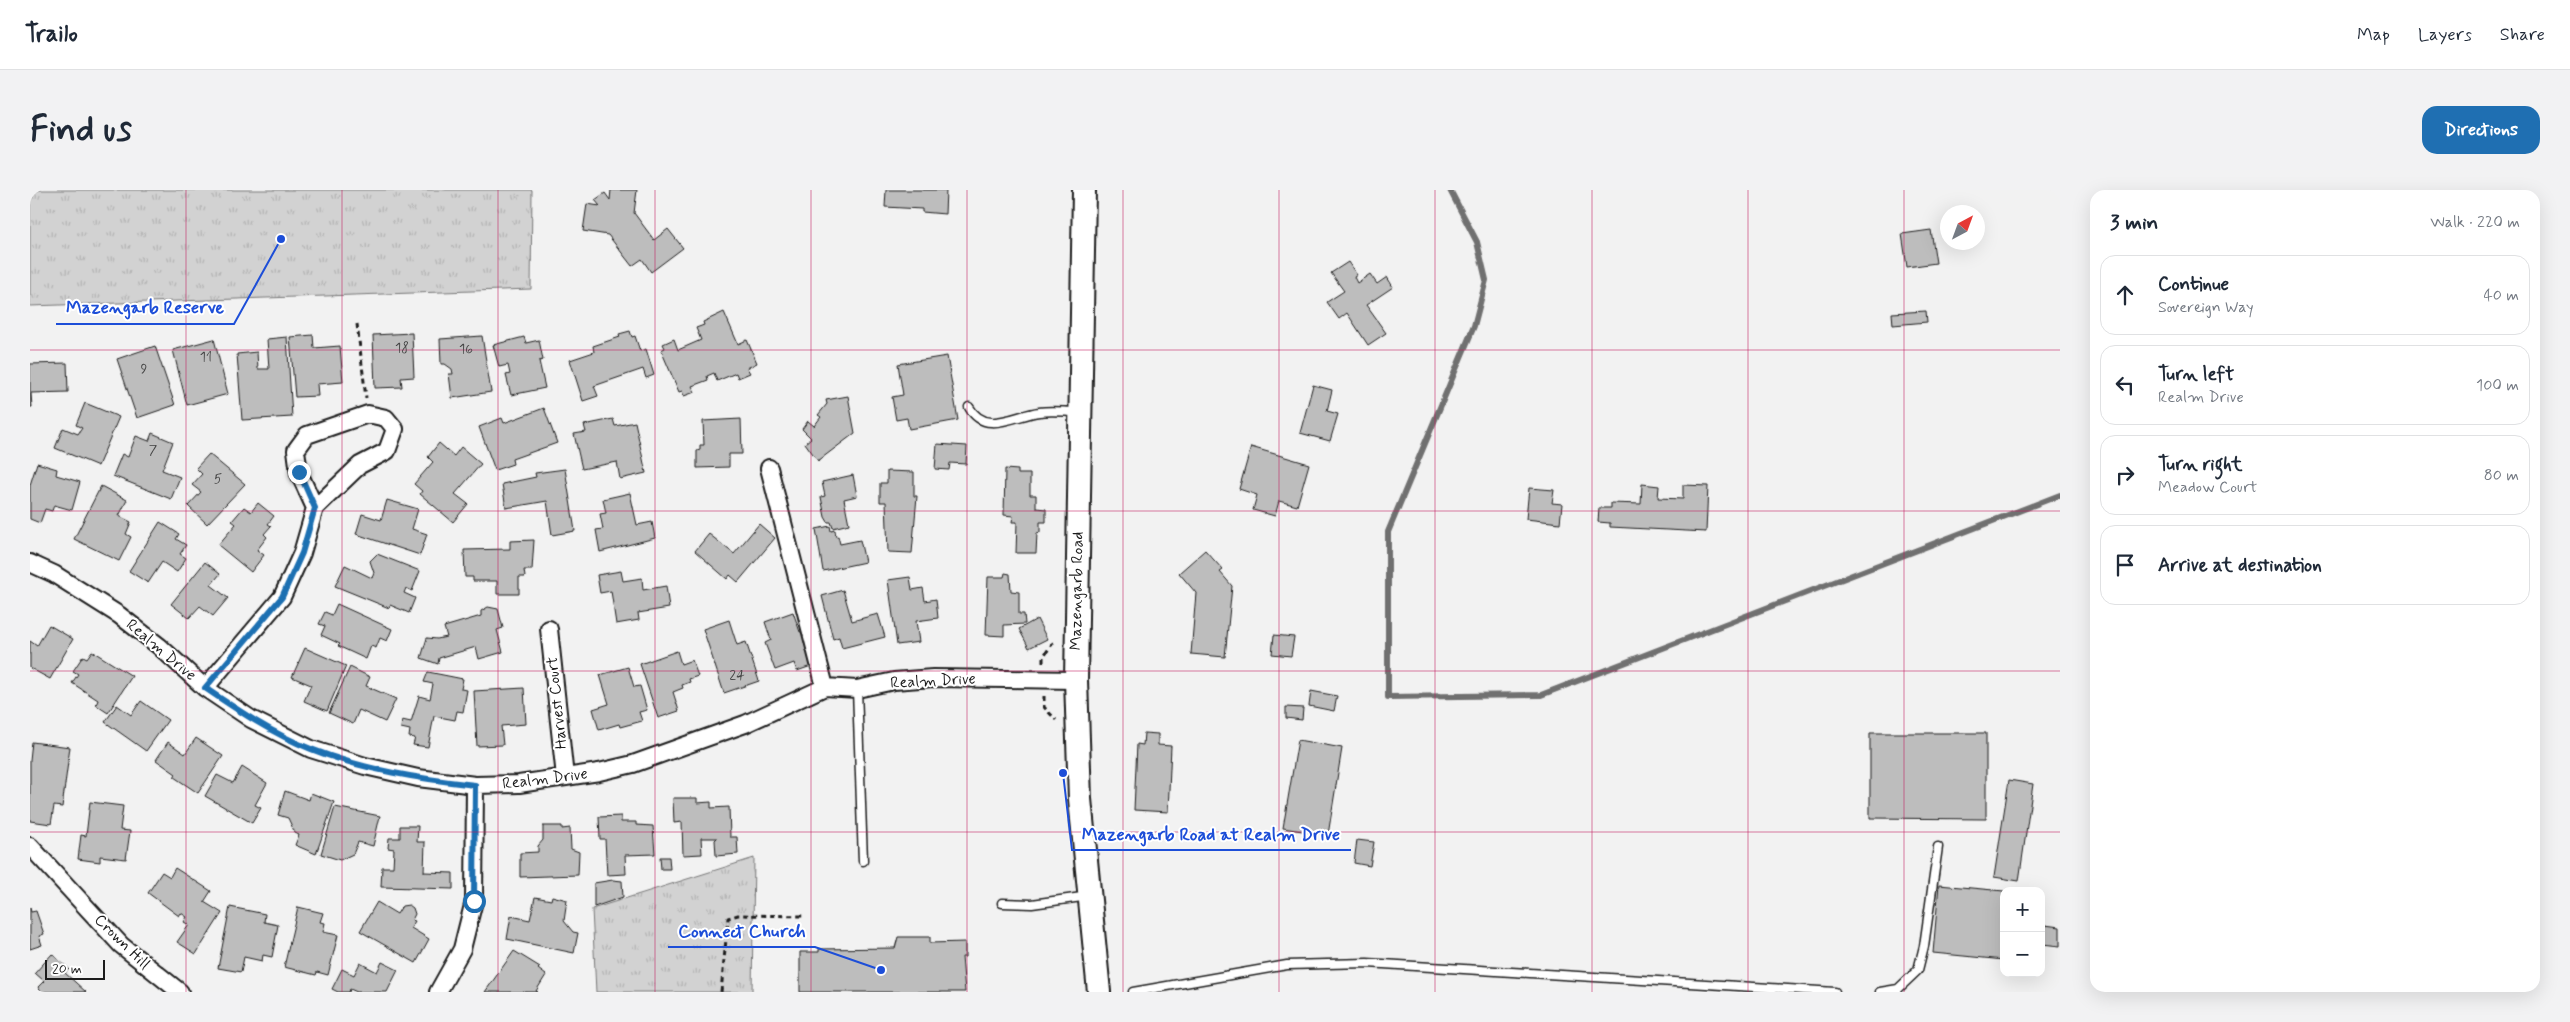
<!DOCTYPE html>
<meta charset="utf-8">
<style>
:root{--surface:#fff;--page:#f2f2f3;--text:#1f2937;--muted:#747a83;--line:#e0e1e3;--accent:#1f6fb2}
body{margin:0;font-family:Mynerve,sans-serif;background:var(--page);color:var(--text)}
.controls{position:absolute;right:15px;bottom:15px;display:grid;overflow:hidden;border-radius:10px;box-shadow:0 5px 20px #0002}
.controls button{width:45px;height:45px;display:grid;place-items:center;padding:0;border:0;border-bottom:1px solid var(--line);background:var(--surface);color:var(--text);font:25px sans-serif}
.compass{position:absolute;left:1910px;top:15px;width:45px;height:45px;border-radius:50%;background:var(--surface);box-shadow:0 5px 20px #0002;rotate:41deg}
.scale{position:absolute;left:15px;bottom:12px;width:60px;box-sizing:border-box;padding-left:5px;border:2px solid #1c1c1c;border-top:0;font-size:14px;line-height:18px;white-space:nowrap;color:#1c1c1c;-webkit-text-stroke:4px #fff;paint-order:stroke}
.stop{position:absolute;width:15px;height:15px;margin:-11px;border:4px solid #1f6fb2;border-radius:50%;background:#fff}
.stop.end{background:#1f6fb2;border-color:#fff;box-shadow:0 1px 5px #0008}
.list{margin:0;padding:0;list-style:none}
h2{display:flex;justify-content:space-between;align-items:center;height:65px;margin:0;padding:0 20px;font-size:21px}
h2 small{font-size:16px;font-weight:400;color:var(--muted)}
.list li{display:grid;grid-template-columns:32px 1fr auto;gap:15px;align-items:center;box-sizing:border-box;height:80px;margin:0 10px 10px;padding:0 10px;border:1px solid var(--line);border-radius:15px}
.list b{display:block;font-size:19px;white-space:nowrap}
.list p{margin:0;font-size:16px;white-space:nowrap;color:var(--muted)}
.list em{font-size:16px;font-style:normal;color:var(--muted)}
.icon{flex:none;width:28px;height:28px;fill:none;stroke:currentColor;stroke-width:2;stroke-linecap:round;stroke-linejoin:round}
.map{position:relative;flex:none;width:2030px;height:802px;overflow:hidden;border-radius:15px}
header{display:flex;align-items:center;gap:30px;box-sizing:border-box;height:70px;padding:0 25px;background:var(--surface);border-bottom:1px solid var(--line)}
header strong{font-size:24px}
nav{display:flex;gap:28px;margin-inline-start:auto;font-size:18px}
.intro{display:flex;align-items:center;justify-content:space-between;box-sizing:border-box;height:120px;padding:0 30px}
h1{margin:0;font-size:35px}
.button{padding:12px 22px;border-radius:15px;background:var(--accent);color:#fff;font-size:18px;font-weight:700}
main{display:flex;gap:30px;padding:0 30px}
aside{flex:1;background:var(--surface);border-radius:15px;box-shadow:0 5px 20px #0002}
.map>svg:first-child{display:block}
.park{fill:url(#park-tufts);stroke:#777}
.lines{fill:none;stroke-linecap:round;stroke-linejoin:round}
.stream{stroke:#707070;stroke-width:6}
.building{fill:#bdbdbd;stroke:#1c1c1c}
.lane-casing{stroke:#1c1c1c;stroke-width:11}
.street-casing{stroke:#1c1c1c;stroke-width:20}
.secondary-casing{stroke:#1c1c1c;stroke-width:26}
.path{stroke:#1c1c1c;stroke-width:3;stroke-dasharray:5 4;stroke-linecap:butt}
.lane{stroke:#fff;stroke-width:8}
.street{stroke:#fff;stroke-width:16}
.secondary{stroke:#fff;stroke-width:22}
.route{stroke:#1f6fb2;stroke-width:6}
.grid{fill:none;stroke:#c2185b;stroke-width:1;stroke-opacity:0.55}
.labels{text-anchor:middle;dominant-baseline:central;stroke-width:4;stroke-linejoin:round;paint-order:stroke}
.number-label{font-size:14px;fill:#444}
.street-label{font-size:16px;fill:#1c1c1c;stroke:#fff}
.leader{fill:none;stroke:#1d4ed8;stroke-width:2}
.callout-dot{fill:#1d4ed8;stroke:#fff;stroke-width:2}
.callout-label{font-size:18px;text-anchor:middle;font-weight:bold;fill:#1d4ed8;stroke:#fff;stroke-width:4;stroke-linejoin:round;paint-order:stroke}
</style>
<header>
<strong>Trailo</strong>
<nav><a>Map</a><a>Layers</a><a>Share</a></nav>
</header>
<div class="intro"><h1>Find us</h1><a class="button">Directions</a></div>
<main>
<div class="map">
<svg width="2030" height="802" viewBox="0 0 2030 802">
<defs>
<pattern id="park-tufts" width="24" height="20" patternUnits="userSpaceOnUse" patternTransform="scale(1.25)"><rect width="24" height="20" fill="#d2d2d2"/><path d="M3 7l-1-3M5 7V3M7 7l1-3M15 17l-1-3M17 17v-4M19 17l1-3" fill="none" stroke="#b4b4b4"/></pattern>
</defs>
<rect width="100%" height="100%" fill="#f2f2f2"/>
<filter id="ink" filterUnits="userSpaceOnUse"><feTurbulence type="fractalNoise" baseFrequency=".02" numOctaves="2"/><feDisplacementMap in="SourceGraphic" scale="10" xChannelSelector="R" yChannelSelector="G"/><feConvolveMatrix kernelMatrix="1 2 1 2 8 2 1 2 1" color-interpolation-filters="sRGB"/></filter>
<g filter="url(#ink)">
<path class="park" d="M0,0H502L501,99L0,116Z
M724,668L722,802H566L562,719Z"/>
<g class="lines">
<path class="stream" d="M1420,0L1447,52L1456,90L1444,136L1358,342V507L1511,505L2030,305"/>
</g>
<path class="building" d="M581,0H607L604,23L624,50L638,39L653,58L621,82L612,69L602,76L578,45L553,41L557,14L570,16L565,10L575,3L580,10Z
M856,0H916L915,24L892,22V19L855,17Z
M1901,40L1906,73L1877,77L1872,44Z
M1318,72L1327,85L1324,87L1327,93L1340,84L1347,94L1357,87L1363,97L1336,115L1356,143L1338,155L1317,123L1309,129L1297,112L1314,101L1301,83Z
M1896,121L1897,132L1863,135L1862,123Z
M694,122L708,154L717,150L727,173L717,178L720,183L708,188L706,183L687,191L684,183L677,186L678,190L662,196L665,202L654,206L652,201L649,202L631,160L635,158L633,154L644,149L648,160L671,150L666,138L674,135L673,132Z
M600,141L602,147L605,146L610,161L616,159L624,185L616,188L613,179L564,196L568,206L553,211L540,170L564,162L563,156L590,147L589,144Z
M382,143L384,187L371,188L372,197L345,198L343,145Z
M283,145L284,158L310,156L313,192L287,194L288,206L265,207L260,147Z
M452,146L461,202L422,208L419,184H423L422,179L415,174H411L410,149Z
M257,147L262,227L212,230L207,164L227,162L228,179H239L237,149Z
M494,147L496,153L509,150L513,170L509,171L515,198L481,205L476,185L480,184L478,175L469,177L463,155Z
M184,149L198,204L157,215L143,160Z
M125,156L145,215L107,228L87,169Z
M917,166L928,230L879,239L877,228L866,230L862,207L873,205L868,174Z
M37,173L38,202L1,203L2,217H0V174Z
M1283,195L1302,200L1297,221L1308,224L1300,251L1270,243Z
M818,206L825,243L788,271L775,253L781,248L772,239L778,231L784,236L791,227L788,225L797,214L796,210Z
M55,213L89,227L68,276L25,258L33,238L48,244L52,238L46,235Z
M514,218L527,253L482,269L483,274L465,280L449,237L472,228L474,233Z
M583,229L585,236L605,232L616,283L590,289L587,272L552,279L544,244L556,242L554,235Z
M711,229L712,264H699V277L667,278V261L670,260V255H674L673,231Z
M122,243L143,252L132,280L150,287L141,309L83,286L92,264L98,267L106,246L119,251Z
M409,253L424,266L431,257L451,274L425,304L438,314L423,332L390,304L392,301L384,294L403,272L398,267Z
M907,254L937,256L936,274L920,273L919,280L905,279Z
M1221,257L1279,274L1267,316L1249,311L1245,326L1223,320L1227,305L1209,299Z
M179,264L215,294L177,334L158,316L171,302L162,295L172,284L166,278Z
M7,273L27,279L26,285L50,292L42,320L24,315L22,321L15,319L10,333L0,329V295Z
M535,279L545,341L522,345L517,311L476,318L472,294L506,287L505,283Z
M975,279L988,280V284H1000V305H1006V318L1016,319V332H1010V342L1007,343L1006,363H986L987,332H982L983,326L974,325Z
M857,281L884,282V306H887L882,363L858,362L856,312H850V293H857Z
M823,285L827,306L814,309L819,334L803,338L801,332H798L795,327L791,307L795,306L792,292Z
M1612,294L1629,296L1628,308L1653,309V295L1678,296L1676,342L1580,337V333L1568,332L1569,318H1581V313L1611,314Z
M71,296L97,310L89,326L101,332L96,344L101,347L89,371L44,349Z
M1499,298L1524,300L1522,313L1532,314L1530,333L1496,329Z
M600,303L607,335L622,332L625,348L570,362L566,340L573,339L570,324L576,323L573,309Z
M357,310L388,319L382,339L397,344L390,365L326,344L332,324L351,330Z
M228,313L244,326L238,334L241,336L234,344L237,347L227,360L234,365L221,382L188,355L206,334L202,331L214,317L221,322Z
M130,332L149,344L146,349L156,355L150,364L156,368L147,382L132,372L118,393L99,381Z
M729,334L745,348L708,392L700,385L697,389L665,361L679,344L704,364Z
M800,336L801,341L805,340L806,347L808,346L810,354L830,350L835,372L793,381L786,339Z
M504,350L502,380H494L495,387H489V404H467V391H443V387H435L434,360L480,359V351Z
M1175,360L1193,380L1190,382L1202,396L1195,467L1161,464L1166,403L1149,383Z
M347,364L390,381L382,401L376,398L374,403L385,408L379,423L360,415L359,418L305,396L315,375L342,388L344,383L340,371Z
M175,372L190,384L181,395L198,408L183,426L170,416L159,428L141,414Z
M591,381L593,391L612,388L613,400L636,396L639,418L608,423L609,430L586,434L581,401L570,403L567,385Z
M975,383L980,384L981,401L989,402V424H994L995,434L974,435V446L956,445L958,387H974Z
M880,387L882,400L893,398L895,411L906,409L908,428L886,431L889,452L867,455L858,390Z
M813,400L822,431L848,424L855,447L812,458L809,447L803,449L792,406Z
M307,414L362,439L357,451L350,448L346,458L341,456L336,469L308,456L310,454L291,445L295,436L289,434L295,422L302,425Z
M458,417L468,419L473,438L467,440L473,462L449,469L446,457L409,468L408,474L391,468L397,448L407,449L417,447L414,437L451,426V421Z
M763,422L770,442L775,441L787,474L767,481L764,473L745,480L735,453L741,450L735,432Z
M1007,429L1017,449L999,458L989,439Z
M699,430L707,455L716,452L729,491L694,503L673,439Z
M19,435L43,449L20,489L0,478V451L7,456Z
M1244,445L1264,447L1261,466L1242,464Z
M275,458L316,476L297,521L274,511L281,495L262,487Z
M62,461L102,486L78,523L66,515L68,510L42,493L48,484L43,481L53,466L57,468Z
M647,461L651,474L662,470L668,486L659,489L660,492L652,495L653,498L643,502L649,521L628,528L610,474Z
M320,477L340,487L336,496L366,509L355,532L329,520L323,534L299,523Z
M598,477L604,497L610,496L617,520L609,522L612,531L590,537L589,534L569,540L563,519L579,514L570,485Z
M398,482L433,489L431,499L437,500L433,522L427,521L425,530L404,526L398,557L383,555L385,548L379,547L380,540L371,538L372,530L381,532L389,506L400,509L403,494L394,492Z
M494,498L496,534L471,536L473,555L447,556L444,501Z
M1281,501L1307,506L1304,521L1279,516Z
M111,511L138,530L116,561L75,532L87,515L101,525Z
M1256,517L1273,518L1272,530L1256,528Z
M1114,543L1128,544V555L1141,556L1138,622L1104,620L1107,554L1113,555Z
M1840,543H1956V629L1840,628Z
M166,548L193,566L168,603L144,587L146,584L126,570L138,552L155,564Z
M1268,550L1312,558L1298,645L1253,638Z
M2,552L40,557L32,617L24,616L21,634L0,631V571Z
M212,577L237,593L225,615L231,618L222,633L175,606L187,585L203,593Z
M1979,590L2003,594L1989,691L1964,687Z
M255,601L279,610L281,603L304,612L286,664L265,655L269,645L265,643L258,628L248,625Z
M643,608H667V613L681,612V618L699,617L700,647H707L708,664L686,666L685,650L687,648H671L672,664L653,665L652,632L644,633Z
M60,612L93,616L90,640L100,641L96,669L70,666V672L48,669L51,645L56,646Z
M305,617L350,626L343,656L328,652L323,664L310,670L291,664Z
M591,626V632H606V635L623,636L625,664L595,665L596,684L577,685L575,649H570L569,627Z
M370,636H388L387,652H395L394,682L423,683V699L351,697L352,677H363L364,659L358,658L359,648H370Z
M513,636H532V639L540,638L541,659L549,662L548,685L490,687V663L508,662V656L513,650Z
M1327,650L1344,652L1340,676L1324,673Z
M630,667H639L640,679H631Z
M145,678L181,701L174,712L192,723L166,764L147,752L159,735L154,732L157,727L151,723L149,726L118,703L132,682L140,687Z
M583,690L592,691L593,707L564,717V693Z
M1909,695L1974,701V770L1903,763Z
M522,706L537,710L534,731L543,742L548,743L544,763L477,749L481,726L500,730L505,707L521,710Z
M347,712L367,724L372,716L379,715L383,718L385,724L382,730L385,731L381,738L399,749L386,773L330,741Z
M200,717L235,724L234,732L248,735L242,767L233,765L232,771L214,767L211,782L188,778Z
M268,717L293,723L290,732L295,733L293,742L308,745L298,785L287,782L286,785L254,777Z
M0,718L1,722L6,721L14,744L9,746L12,755L0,759Z
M2015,735L2030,737V756L2012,754Z
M868,747H900V753L935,752V767H932L935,802H770V762H789V759L865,758Z
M484,761L510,777L508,779L516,785L506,801L508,802H455Z
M22,764L39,779L35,783L56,802H11L8,797L14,791L5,783Z
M352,772L368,780L357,802H327L320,799L319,802H308L302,799L312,779L324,785L330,773L347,782Z"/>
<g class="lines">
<defs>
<path id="lane" d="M939,217C955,246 985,225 1009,222C1021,220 1035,222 1047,222
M827,499L833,671
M972,713L1002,714L1059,706
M1103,802L1257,775L1337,773L1805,802
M1850,802L1868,799L1888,780L1894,756L1908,657"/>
<path id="street" d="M739,278L795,497
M0,373L24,384L89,425L129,456L175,498L221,529L281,559L335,576L388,588L445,595L489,594L569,582L603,574L715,534L795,497L827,499L864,491L903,488L1046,490
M519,439L535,587
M175,498L252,407L272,363L285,318L269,283L266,260L277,245L338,224L356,228L365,239L357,261L330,275L285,318
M0,656L91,755L150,802
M408,802L432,759L444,711L445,595"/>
<path id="secondary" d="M1054,0L1046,490L1050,609L1069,802"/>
</defs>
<use href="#lane" class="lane-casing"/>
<use href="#street" class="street-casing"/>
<use href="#secondary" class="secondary-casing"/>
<path class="path" d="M327,134L336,208
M1013,472V467L1025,450
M1014,506V517L1026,530
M691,802L698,728L708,725L774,726"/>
<use href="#lane" class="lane"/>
<use href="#street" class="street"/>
<use href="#secondary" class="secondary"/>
</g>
</g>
<g class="lines" filter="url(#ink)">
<path class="route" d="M269,282L285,318L272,363L252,407L175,498C209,521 243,544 281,559C334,580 390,589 445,595L444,711"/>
</g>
<path class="grid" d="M156,0V802M312,0V802M468,0V802M625,0V802M781,0V802M937,0V802M1093,0V802M1249,0V802M1405,0V802M1562,0V802M1718,0V802M1874,0V802M0,160H2030M0,321H2030M0,481H2030M0,642H2030"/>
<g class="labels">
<g class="number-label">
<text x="372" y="158">18</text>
<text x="436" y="159">16</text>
<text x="176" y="167">11</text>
<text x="114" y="179">9</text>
<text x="123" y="260">7</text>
<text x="188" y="289">5</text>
<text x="707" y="485">24</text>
</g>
<g class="street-label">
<text transform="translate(1047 401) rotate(-89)">Mazengarb Road</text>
<text transform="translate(131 460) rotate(40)">Realm Drive</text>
<text transform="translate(903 491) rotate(-3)">Realm Drive</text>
<text transform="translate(527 513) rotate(-96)">Harvest Court</text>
<text transform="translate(515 589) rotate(-7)">Realm Drive</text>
<text transform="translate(92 752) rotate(45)">Crown Hill</text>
</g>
</g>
<path class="leader" d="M251 49L204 134H26M1033 583L1042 660H1321M851 780L785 757H638"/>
<g class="callout-dot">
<circle cx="251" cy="49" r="5"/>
<circle cx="1033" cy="583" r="5"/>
<circle cx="851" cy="780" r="5"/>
</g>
<g class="callout-label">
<text x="115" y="123">Mazengarb Reserve</text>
<text x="1181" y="650">Mazengarb Road at Realm Drive</text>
<text x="712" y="747">Connect Church</text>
</g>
</svg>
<div class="controls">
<button>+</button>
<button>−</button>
</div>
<svg class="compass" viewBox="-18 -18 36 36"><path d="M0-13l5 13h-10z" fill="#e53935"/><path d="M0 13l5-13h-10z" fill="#747a83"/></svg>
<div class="scale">20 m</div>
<div class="stop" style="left:444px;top:711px"></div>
<div class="stop end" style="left:269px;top:282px"></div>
</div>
<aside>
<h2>3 min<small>Walk · 220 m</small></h2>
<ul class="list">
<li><svg class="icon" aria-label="ahead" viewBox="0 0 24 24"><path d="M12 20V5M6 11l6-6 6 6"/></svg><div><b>Continue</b><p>Sovereign Way</p></div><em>40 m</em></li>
<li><svg class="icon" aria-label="left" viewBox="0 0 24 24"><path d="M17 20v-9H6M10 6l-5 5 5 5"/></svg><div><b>Turn left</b><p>Realm Drive</p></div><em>100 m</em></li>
<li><svg class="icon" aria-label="right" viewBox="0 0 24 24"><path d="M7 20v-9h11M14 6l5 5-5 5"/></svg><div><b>Turn right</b><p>Meadow Court</p></div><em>80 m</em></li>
<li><svg class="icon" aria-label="arrive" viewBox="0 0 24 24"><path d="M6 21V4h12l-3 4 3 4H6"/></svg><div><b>Arrive at destination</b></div></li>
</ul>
</aside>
</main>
